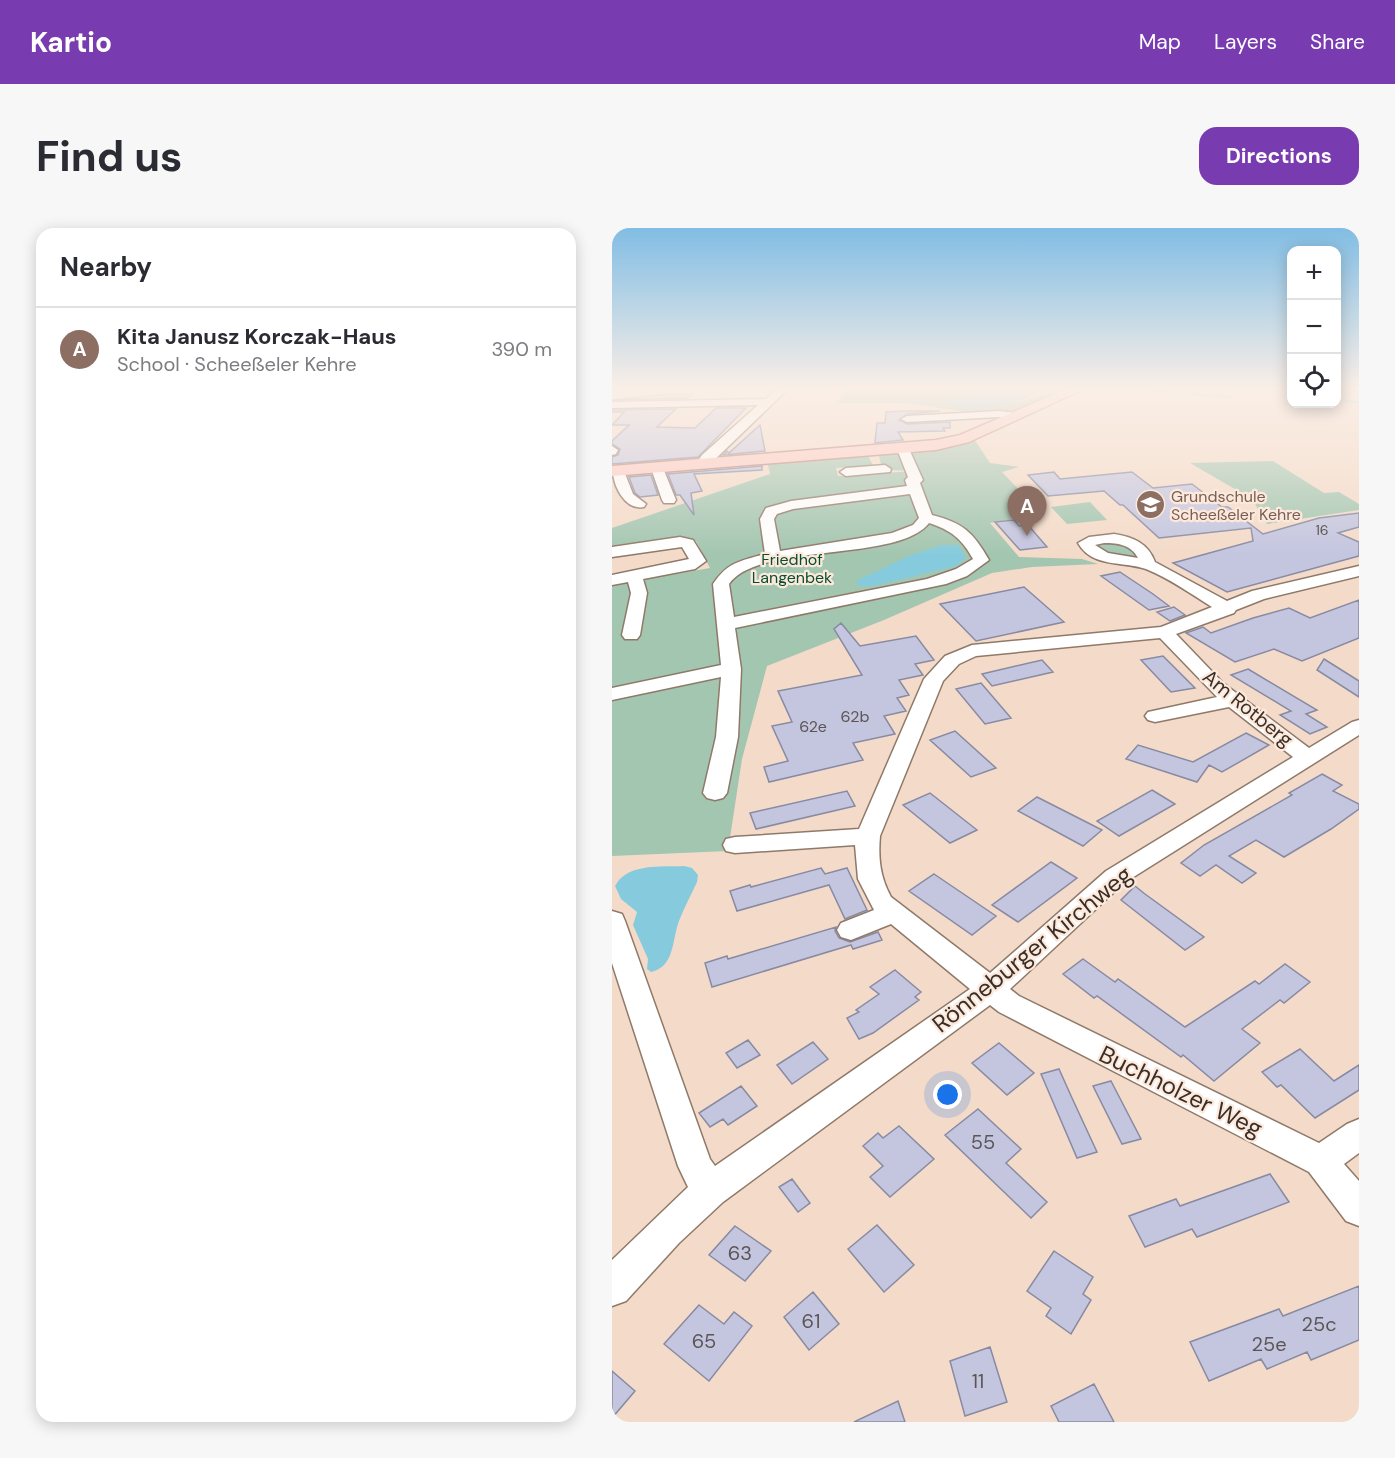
<!DOCTYPE html>
<meta charset="utf-8">
<style>
:root{--surface:#fff;--page:#f7f7f7;--text:#2b2b33;--muted:#7c7c81;--line:#e1e1e2;--accent:#793bb0}
body{margin:0;font-family:"DM Sans",sans-serif;background:var(--page);color:var(--text)}
.controls{position:absolute;right:18px;top:18px;display:grid;overflow:hidden;border-radius:12px;box-shadow:0 3px 15px #0003}
.controls button{width:54px;height:54px;display:grid;place-items:center;padding:0;border:0;border-bottom:2px solid var(--line);background:var(--surface);color:var(--text);font:30px sans-serif}
.you{position:absolute;left:336px;top:867px;width:21px;height:21px;margin:-15px;border:4px solid #fff;border-radius:50%;background:#1a73e8;box-shadow:0 0 0 9px #1a73e833}
.badge{display:grid;place-items:center;width:39px;height:39px;border-radius:50%;background:var(--accent);color:#fff;font-size:20px;font-weight:700}
.pin{position:absolute;translate:-50% -50px;filter:drop-shadow(0 2px 3px #0008)}
.pin::after{content:'';position:absolute;top:32px;width:21px;height:18px;background:inherit;clip-path:polygon(0 0,100% 0,50% 100%)}
.list{margin:0;padding:0;list-style:none}
h2{display:flex;justify-content:space-between;align-items:center;height:78px;margin:0;padding:0 24px;font-size:26px}
h2 small{font-size:20px;font-weight:400;color:var(--muted)}
.list li{display:grid;grid-template-columns:39px 1fr auto;gap:18px;align-items:center;box-sizing:border-box;height:84px;padding:0 24px;border-top:2px solid var(--line)}
.list b{display:block;font-size:22px;white-space:nowrap}
.list p{margin:0;font-size:20px;white-space:nowrap;color:var(--muted)}
.list em{font-size:20px;font-style:normal;color:var(--muted)}
.icon{flex:none;width:33px;height:33px;fill:none;stroke:currentColor;stroke-width:2;stroke-linecap:round;stroke-linejoin:round}
.map{position:relative;flex:none;width:747px;height:1194px;overflow:hidden;border-radius:18px}
header{display:flex;align-items:center;gap:36px;box-sizing:border-box;height:84px;padding:0 30px;background:var(--accent);color:#fff}
header strong{font-size:28px}
nav{display:flex;gap:33px;margin-inline-start:auto;font-size:21px}
.intro{display:flex;align-items:center;justify-content:space-between;box-sizing:border-box;height:144px;padding:0 36px}
h1{margin:0;font-size:42px}
.button{padding:15px 27px;border-radius:18px;background:var(--accent);color:#fff;font-size:21px;font-weight:700}
main{display:flex;gap:36px;padding:0 36px}
aside{flex:1;background:var(--surface);border-radius:18px;box-shadow:0 3px 15px #0003}
.map>svg:first-child{display:block}
.green{fill:#a3c6b1}
.water{fill:#86cbdd}
.lines{fill:none;stroke-linecap:round;stroke-linejoin:round}
.stream{stroke:#86cbdd;stroke-width:2}
.building{fill:#c4c6e0;stroke:#888aa2;stroke-width:1.5}
.minor-casing{stroke:#8f7969;stroke-width:3}
.major-casing{stroke:#b77e73;stroke-width:3}
.minor{fill:#fff;fill-rule:evenodd}
.major{fill:#fdcbc3;fill-rule:evenodd}
.labels{text-anchor:middle;dominant-baseline:central;stroke-width:4.5;stroke-linejoin:round;paint-order:stroke}
.far-number-label{font-size:14px;fill:#5c5556}
.far-education-label{font-size:16px;fill:#785e54;stroke:#fde9db;text-anchor:start}
.far-park-label{font-size:16px;fill:#074e30;stroke:#fde9db}
.number-label{font-size:16px;fill:#5c5556}
.street-label{font-size:20px;fill:#392f28;stroke:#fde9db}
.near-number-label{font-size:20px;fill:#5c5556}
.near-street-label{font-size:24px;fill:#392f28;stroke:#fde9db}
</style>
<header>
<strong>Kartio</strong>
<nav><a>Map</a><a>Layers</a><a>Share</a></nav>
</header>
<div class="intro"><h1>Find us</h1><a class="button">Directions</a></div>
<main>
<aside>
<h2>Nearby<small></small></h2>
<ul class="list">
<li><span class="badge" style="background:#8d6e63">A</span><div><b>Kita Janusz Korczak-Haus</b><p>School · Scheeßeler Kehre</p></div><em>390 m</em></li>
</ul>
</aside>
<div class="map">
<svg width="747" height="1194" viewBox="0 0 747 1194">
<rect width="100%" height="100%" fill="#f4dbc9"/>
<path class="green" d="M236,160H386L336,169L334,171C358,173 384,178 409,173C427,170 441,160 459,160L403,185L356,184L294,175H224Z
M362,211L378,235L407,239L390,244L430,286L378,295L407,329L470,331L486,336L420,339L380,345L272,392L155,438L130,531L116,623L0,628V357L98,340L84,313L78,316L0,323V300L158,246L156,237L133,236L255,225L262,240L257,238L224,240L226,248L302,243L278,242L273,236H269L267,228L262,225Z
M661,233L712,265L727,264L747,276V282L655,296L640,271L578,235Z
M478,274L495,292L455,296L439,279Z
M500,314L512,315L530,331L490,325L484,320L489,315Z"/>
<path class="water" d="M386,160H446C421,169 355,192 333,172L336,169Z
M330,317H346L351,324L353,331L344,338L262,358H247L244,353L297,328Z
M72,638L80,640L86,647L85,654C79,667 72,680 67,693C60,711 63,739 39,744L35,741L36,731L21,697L25,684L9,671L3,658C15,635 49,639 72,638Z"/>
<g class="lines">
<path class="stream" d="M239,160L234,170L312,174L343,173
M506,160L618,169
M724,172L747,174"/>
</g>
<path class="building" d="M58,166H80L75,170L0,172Z
M104,180H134L86,229L0,236V229L6,227L8,221L0,216V213L17,197H0L12,184H0V182L64,181L45,199L83,200Z
M294,183H328L295,186L287,192L295,196L338,194V200H331L333,203L286,204L291,212L263,215L265,195H273L274,184Z
M148,197L153,223L111,227L115,223L117,225Z
M150,238V242L82,246L90,263L79,265L82,287L68,267H64L56,246Z
M442,244L448,251L520,244L541,260L580,256L610,279H616L651,306L707,290L747,285V299L726,305L747,314V328L615,364L561,335L641,313L639,300L547,310L511,277H508L492,263L436,268L416,247Z
M39,247L46,267L28,269L23,265L17,249Z
M402,292L407,298L416,297L435,319L408,322L383,294Z
M508,344L541,366L557,378L537,382L489,348Z
M412,359L452,394L364,413L328,376Z
M747,372V410L690,433L662,421L623,434L574,405L591,399L599,405L641,390L677,380L698,390Z
M562,379L573,387L558,393L545,384Z
M229,395L248,418L304,408L322,432L303,436L311,447L287,452L297,467L285,470L294,483L272,488L283,506L241,515L251,532L157,554L152,539L176,533L160,498L180,494L166,463L250,447L222,401Z
M551,428L583,460L559,464L529,432Z
M712,431L747,453V469L705,442Z
M430,432L441,444L380,458L370,446Z
M636,441L705,482L694,486L715,499L698,506L668,487L679,483L619,447Z
M369,455L399,490L373,496L344,461Z
M343,503L384,540L359,549L318,512Z
M634,505L657,517L610,544L597,537L585,554L514,531L526,517L581,534Z
M710,546L730,557L721,563L747,576V581L719,601L672,629L644,612L617,628L644,645L630,655L604,637L588,648L569,635L592,617L680,567L677,565Z
M540,562L563,576L507,608L485,593Z
M235,563L243,578L144,601L138,585Z
M318,565L365,602L338,615L291,577Z
M425,569L490,602L471,618L406,583Z
M439,634L465,650L406,694L380,677Z
M209,640L213,646L235,640L255,682L233,691L217,657L125,683L118,663L138,657L139,659Z
M322,646L384,688L360,707L297,663Z
M523,658L533,666L592,709L573,722L509,672Z
M224,699L223,703L227,710L238,714L266,704L270,712L241,721L239,717L100,759L93,735L115,728L116,731Z
M471,731L503,754L506,751L573,799L643,753L647,756L673,736L698,754L672,775L668,772L630,801L648,815L602,853L571,827L569,829L485,768L482,770L451,746Z
M283,742L309,764L303,769L307,772L261,805L247,811L235,790L247,784L244,782L267,766L258,759Z
M136,812L148,827L125,840L114,825Z
M201,814L216,831L180,856L165,837Z
M387,815L422,845L395,867L360,835Z
M688,821L722,853L747,837V862L703,890L669,857L665,859L650,844Z
M447,841L460,870L485,924L465,930L429,846Z
M499,853L529,911L510,916L481,858Z
M129,858L145,878L116,897L111,891L98,899L87,885Z
M366,881L409,921L394,935L435,974L419,990L333,907Z
M287,898L322,931L278,969L258,949L271,938L251,918L266,905L271,910Z
M658,946L677,974L585,1009L580,1001L533,1019L517,988L564,971L568,978Z
M180,951L198,975L186,984L167,959Z
M265,997L302,1037L272,1064L236,1021Z
M123,998L159,1023L133,1053L97,1027Z
M442,1023L481,1049L471,1066L479,1072L459,1106L434,1088L439,1080L415,1063Z
M747,1058V1112L699,1132L695,1124L655,1141L649,1131L597,1153L578,1114L667,1081L671,1088Z
M201,1064L227,1096L197,1122L172,1089Z
M87,1077L112,1096L122,1084L140,1098L97,1153L52,1116Z
M378,1119L395,1174L353,1188L338,1133Z
M0,1143L23,1163L0,1190Z
M482,1156L502,1194H447L439,1178Z
M286,1173L293,1194H242Z"/>
<g class="lines">
<defs>
<path id="minor" d="M166,160H177L95,239L90,240L84,236L90,227L146,177L0,180V174L154,171Z
M387,183L404,185L410,188L404,191L387,189L295,194L289,191L295,188Z
M291,217L297,221L311,252L308,255L320,287C351,295 361,304 377,332L355,348L334,356L123,400L129,441L126,509L115,565L111,570L103,572L95,570L91,565L104,509L109,449L0,472V460L109,437L101,356C116,334 128,333 153,326L148,291L154,280L179,273L295,258L293,252L296,249L285,221ZM298,266L307,290L301,297L280,305L168,323L162,291L165,286L181,281ZM317,295C339,302 350,311 361,331L344,341L315,351L122,389L117,356C145,314 286,335 317,295Z
M0,218L6,222L4,226L0,227Z
M45,236L51,240L64,272L62,275H52L50,272L39,240Z
M273,237L279,241L278,244L234,248L228,244L234,240Z
M6,239L12,243L21,266L34,276L32,279C13,283 0,257 1,240Z
M502,306C521,309 536,315 543,334L615,373L640,363L747,338V348L652,371L624,382L622,385L564,406L611,455L697,520L740,494L747,492V507L512,655L398,761L407,768L707,915L735,896L747,891V925L732,936L747,953V998L734,993L697,944L387,784L378,777L111,974L67,1015L14,1073L0,1078V1032L76,959L66,938L0,735V683L10,686L13,693L98,931L103,938L358,761L279,696L239,712L229,709L225,702L229,695L262,682L246,651L243,617L123,625L114,623L111,617L114,611L123,609L247,601L312,451L333,428L360,417L549,399L600,379C579,366 557,350 534,341C511,333 480,340 466,315L477,309ZM492,315C507,315 519,317 526,330L496,325L483,317ZM548,410L605,469L536,484L533,488L536,492L543,494L617,479L681,529L494,643L378,745L279,669C268,649 266,630 268,608L331,453L347,436L364,428Z
M68,309L81,312L94,333L83,341L31,351L35,365L28,407L25,411H13L10,407L19,365L16,354L0,357V347L77,331L70,319L0,329V319Z"/>
<path id="major" d="M457,160H474L357,214L324,222L0,248V238L324,212L348,207Z"/>
</defs>
<use href="#minor" class="minor-casing"/>
<use href="#major" class="major-casing"/>
<use href="#minor" class="minor"/>
<use href="#major" class="major"/>
</g>
<linearGradient id="sky" x2="0" y2="1"><stop stop-color="#81bde4"/><stop offset="0.49" stop-color="#faefe7"/><stop offset="1" stop-color="#faefe7" stop-opacity="0"/></linearGradient>
<rect width="747" height="327" fill="url(#sky)"/>
<defs>
<symbol id="school-disc" viewBox="-11 -11 22 22"><circle r="9.5" fill="#8d6e63" stroke="#fde9db"/><path d="M0-5L7-2L0 1L-7-2ZM-4 1L0 2.5L4 1V4Q0 6-4 4Z" fill="#fff"/></symbol>
</defs>
<g fill-rule="evenodd">
<use href="#school-disc" x="522" y="260" width="33" height="33"/>
</g>
<g class="labels">
<g class="far-number-label">
<text x="710" y="302">16</text>
</g>
<g class="far-education-label">
<text x="559" y="268">Grundschule<tspan x="559" dy="18">Scheeßeler Kehre</tspan></text>
</g>
<g class="far-park-label">
<text x="180" y="331">Friedhof<tspan x="180" dy="18">Langenbek</tspan></text>
</g>
<g class="number-label">
<text x="243" y="488">62b</text>
<text x="201" y="498">62e</text>
</g>
<g class="street-label">
<text transform="translate(636 480) rotate(39)">Am Rotberg</text>
</g>
<g class="near-number-label">
<text x="371" y="914">55</text>
<text x="128" y="1025">63</text>
<text x="199" y="1093">61</text>
<text x="707" y="1096">25c</text>
<text x="92" y="1113">65</text>
<text x="657" y="1116">25e</text>
<text x="366" y="1153">11</text>
</g>
<g class="near-street-label">
<text transform="translate(420 721) rotate(-39)">Rönneburger Kirchweg</text>
<text transform="translate(569 863) rotate(26)">Buchholzer Weg</text>
</g>
</g>
</svg>
<div class="controls">
<button>+</button>
<button>−</button>
<button><svg class="icon" aria-label="locate" viewBox="0 0 24 24"><circle cx="12" cy="12" r="6"/><path d="M12 2v4M12 18v4M2 12h4M18 12h4"/></svg></button>
</div>
<div class="you"></div>
<div class="pin badge" style="left:415px;top:308px;background:#8d6e63">A</div>
</div>
</main>
